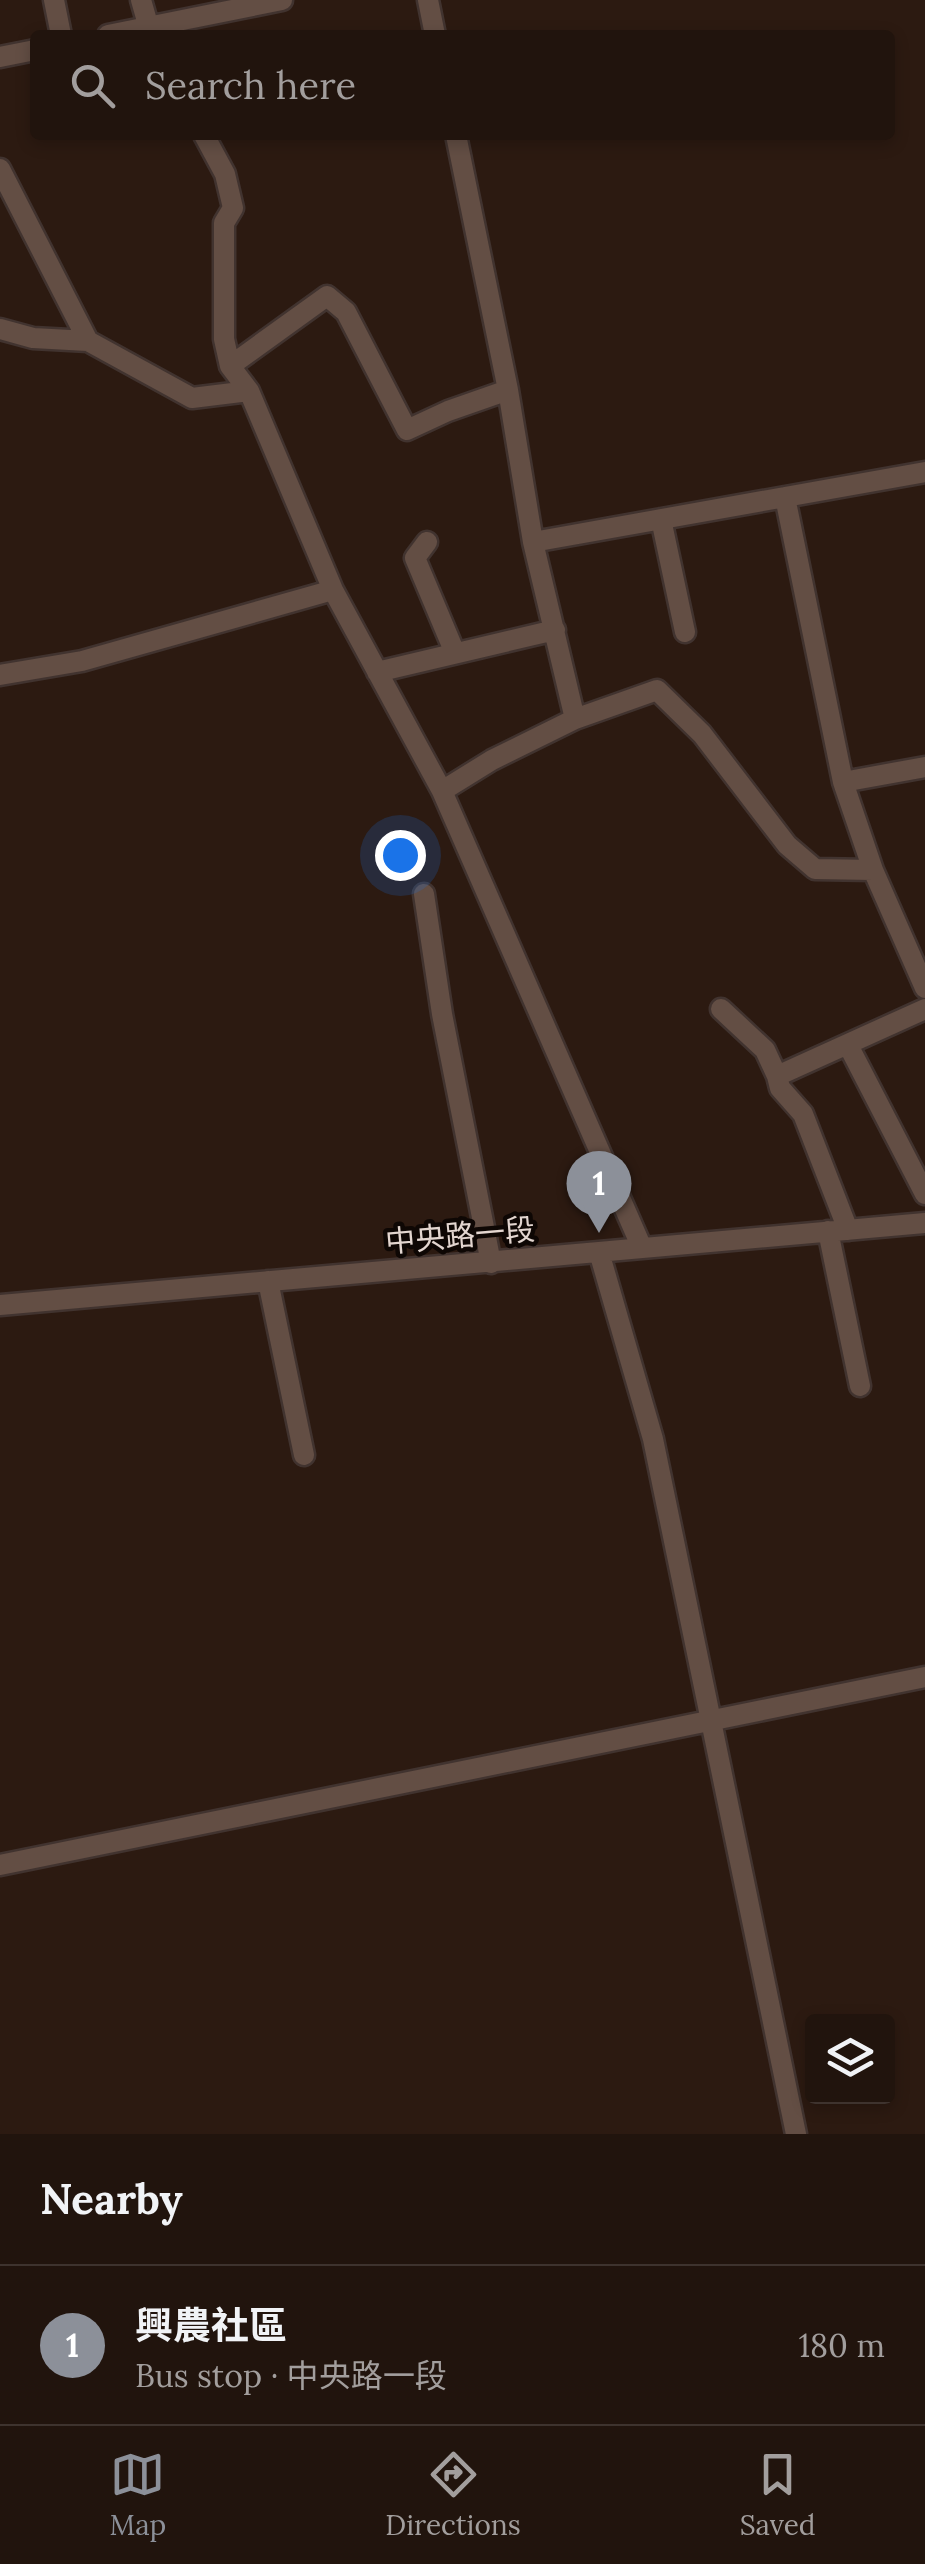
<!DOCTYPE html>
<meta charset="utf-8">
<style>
:root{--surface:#21140d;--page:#291d16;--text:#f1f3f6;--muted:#a29e9d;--line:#3e332e;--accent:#8c9099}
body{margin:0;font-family:Lora,"Noto Sans TC",serif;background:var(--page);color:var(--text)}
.controls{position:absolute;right:30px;bottom:30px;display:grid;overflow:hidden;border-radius:10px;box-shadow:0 5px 15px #0003}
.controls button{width:90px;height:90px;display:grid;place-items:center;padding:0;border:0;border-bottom:2px solid var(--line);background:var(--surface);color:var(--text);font:50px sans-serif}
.you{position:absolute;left:400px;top:855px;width:35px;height:35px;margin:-25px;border:8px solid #fff;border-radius:50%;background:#1a73e8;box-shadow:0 0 0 15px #1a73e833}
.badge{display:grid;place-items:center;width:65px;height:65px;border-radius:50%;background:var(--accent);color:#fff;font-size:32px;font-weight:700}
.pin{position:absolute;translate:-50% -82px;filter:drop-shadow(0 2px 5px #0008)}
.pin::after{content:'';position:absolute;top:52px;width:35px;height:30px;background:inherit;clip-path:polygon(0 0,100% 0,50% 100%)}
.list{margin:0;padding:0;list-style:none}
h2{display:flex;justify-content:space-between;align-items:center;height:130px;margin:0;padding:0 40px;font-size:42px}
h2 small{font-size:32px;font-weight:400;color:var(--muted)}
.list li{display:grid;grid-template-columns:65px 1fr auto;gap:30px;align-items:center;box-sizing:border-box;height:160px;padding:0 40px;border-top:2px solid var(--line)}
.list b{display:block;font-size:38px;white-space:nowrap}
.list p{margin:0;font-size:32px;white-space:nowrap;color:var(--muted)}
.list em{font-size:32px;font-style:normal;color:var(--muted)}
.icon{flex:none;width:55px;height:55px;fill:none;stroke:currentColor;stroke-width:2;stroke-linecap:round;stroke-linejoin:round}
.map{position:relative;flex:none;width:925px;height:2134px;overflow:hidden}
.search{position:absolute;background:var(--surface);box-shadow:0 5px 15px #0003;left:30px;right:30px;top:30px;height:110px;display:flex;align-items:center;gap:25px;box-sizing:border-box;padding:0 35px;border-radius:10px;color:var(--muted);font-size:38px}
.sheet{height:290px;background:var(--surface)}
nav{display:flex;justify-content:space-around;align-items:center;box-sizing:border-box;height:140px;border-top:2px solid var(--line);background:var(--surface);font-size:28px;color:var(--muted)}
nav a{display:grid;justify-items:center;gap:5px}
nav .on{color:var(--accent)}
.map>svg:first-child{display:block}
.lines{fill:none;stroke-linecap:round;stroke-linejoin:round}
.minor-casing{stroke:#41332f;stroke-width:25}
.minor{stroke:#634e44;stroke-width:20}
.labels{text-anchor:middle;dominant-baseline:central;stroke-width:9;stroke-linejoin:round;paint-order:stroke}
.street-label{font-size:30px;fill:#e3d6d0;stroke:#0e0704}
</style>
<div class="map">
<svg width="925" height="2134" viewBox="0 0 925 2134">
<rect width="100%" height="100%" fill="#2c1a11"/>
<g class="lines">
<defs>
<path id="minor" d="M54,0L61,35
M141,0L151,35
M428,0L435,35
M108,35L282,0
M0,57L35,50
M204,135L225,174L233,208L224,223V339L230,366L249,391L333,590L442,791L642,1248
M456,135L508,390L533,542L575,719
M0,169L88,341
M0,329L33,338L88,341L192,398L249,391
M230,366L327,296L346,312L407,430L448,411L508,390
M661,519L685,632
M427,542L415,558L455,653
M533,542L925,472
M377,672L555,630
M0,675L82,661L333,590
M843,782L925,767
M442,791L492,760L575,719L657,690L702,734L787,845L815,869L873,870L843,782L785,497
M873,870L925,988
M424,894L442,1014L491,1263
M721,1009L765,1050L777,1076
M848,1045L925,1194
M848,1230L803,1114L780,1088L777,1076L925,1009
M828,1231L860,1386
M599,1252L653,1439L796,2134
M268,1281L304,1455
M0,1305L925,1223
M0,1865L925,1677"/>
</defs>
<use href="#minor" class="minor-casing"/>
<use href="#minor" class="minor"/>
</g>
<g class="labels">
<g class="street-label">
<text transform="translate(460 1235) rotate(-5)">中央路一段</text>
</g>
</g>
</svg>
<div class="controls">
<button><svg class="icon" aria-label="layers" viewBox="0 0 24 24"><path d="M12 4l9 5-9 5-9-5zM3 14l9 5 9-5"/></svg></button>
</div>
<div class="you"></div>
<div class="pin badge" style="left:599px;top:1233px">1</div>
<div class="search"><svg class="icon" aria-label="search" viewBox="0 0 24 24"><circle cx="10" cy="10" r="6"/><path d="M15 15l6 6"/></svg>Search here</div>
</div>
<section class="sheet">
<h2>Nearby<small></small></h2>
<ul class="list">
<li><span class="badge">1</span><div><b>興農社區</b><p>Bus stop · 中央路一段</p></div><em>180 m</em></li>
</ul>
</section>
<nav>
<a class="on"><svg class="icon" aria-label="map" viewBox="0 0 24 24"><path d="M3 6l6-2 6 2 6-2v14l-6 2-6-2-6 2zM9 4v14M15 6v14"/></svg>Map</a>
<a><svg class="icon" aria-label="directions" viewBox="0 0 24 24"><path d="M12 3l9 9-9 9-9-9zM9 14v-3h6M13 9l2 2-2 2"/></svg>Directions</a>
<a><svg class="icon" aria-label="saved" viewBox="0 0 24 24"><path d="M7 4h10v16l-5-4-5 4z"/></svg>Saved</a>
</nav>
